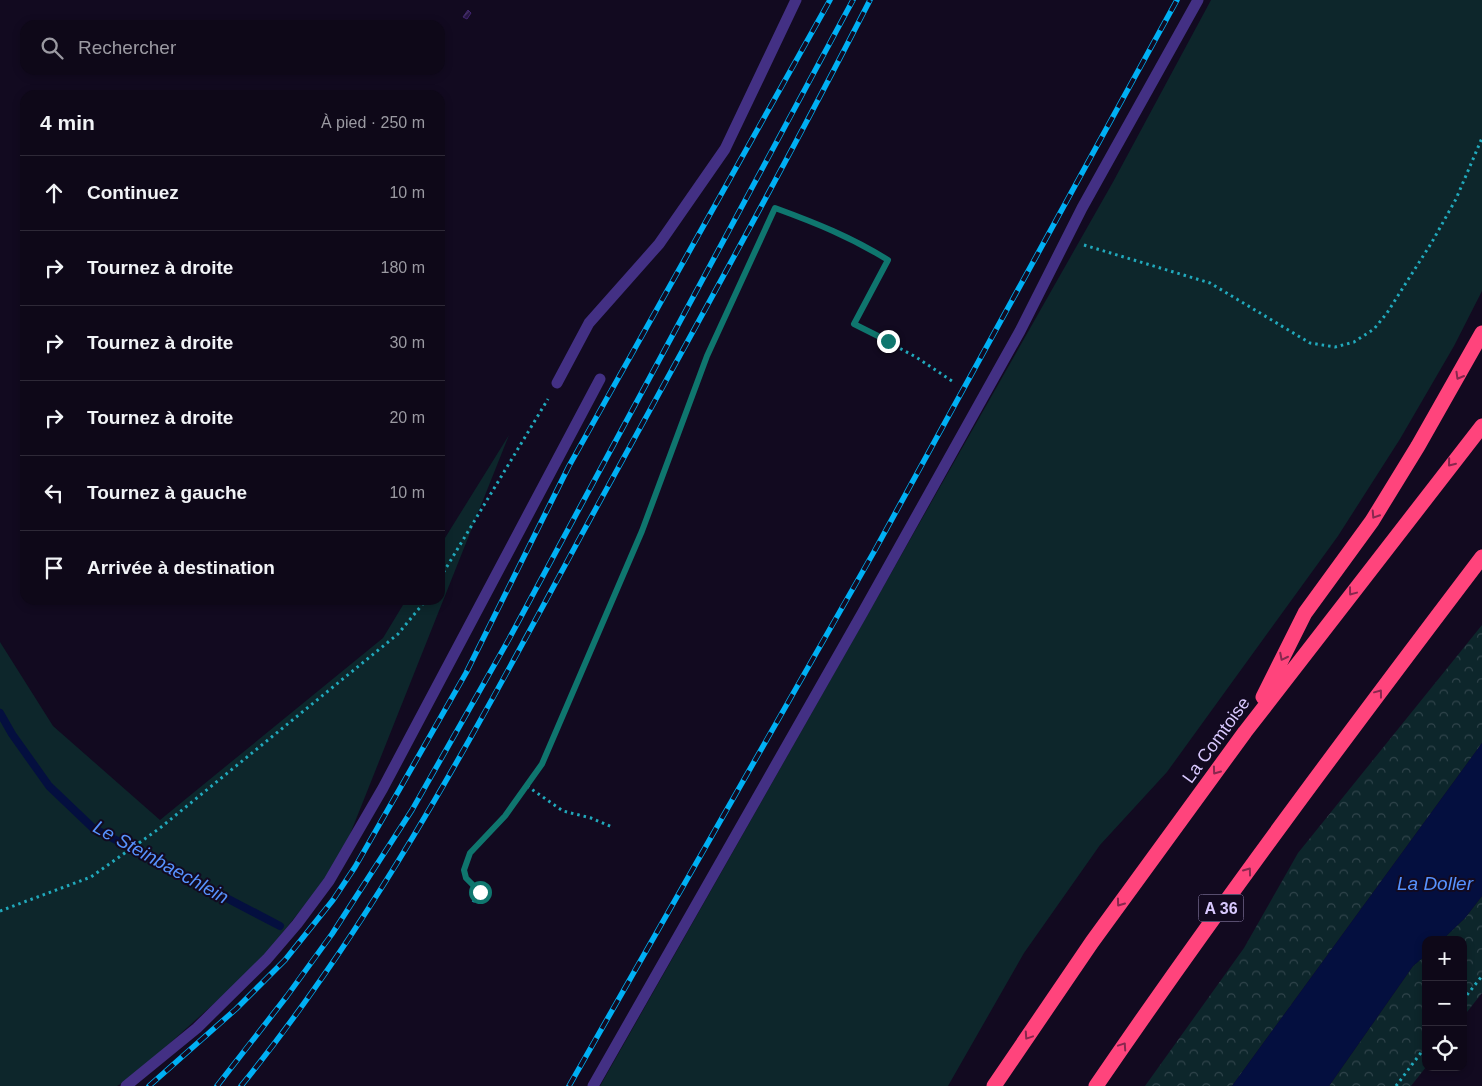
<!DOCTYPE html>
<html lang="fr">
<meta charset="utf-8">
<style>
:root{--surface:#0e0818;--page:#1c1625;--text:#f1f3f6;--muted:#9b9aa2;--line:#2e2937}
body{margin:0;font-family:Helvetica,sans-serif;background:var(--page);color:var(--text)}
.controls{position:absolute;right:15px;bottom:15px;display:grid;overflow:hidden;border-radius:10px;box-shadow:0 2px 8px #0003}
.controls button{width:45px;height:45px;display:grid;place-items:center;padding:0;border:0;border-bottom:1px solid var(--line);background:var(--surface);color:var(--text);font:25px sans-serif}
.stop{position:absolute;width:15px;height:15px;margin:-11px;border:4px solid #0f766e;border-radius:50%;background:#fff}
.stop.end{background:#0f766e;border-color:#fff;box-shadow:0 1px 5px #0008}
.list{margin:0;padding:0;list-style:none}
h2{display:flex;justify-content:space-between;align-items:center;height:65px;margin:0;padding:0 20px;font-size:21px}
h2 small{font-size:16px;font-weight:400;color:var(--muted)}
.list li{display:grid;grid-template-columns:32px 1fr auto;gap:15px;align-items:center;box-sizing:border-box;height:75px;padding:0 20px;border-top:1px solid var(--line)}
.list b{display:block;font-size:19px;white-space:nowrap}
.list em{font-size:16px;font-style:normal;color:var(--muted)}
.icon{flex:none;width:28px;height:28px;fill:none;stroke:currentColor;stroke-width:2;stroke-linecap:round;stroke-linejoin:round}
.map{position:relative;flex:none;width:1482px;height:1086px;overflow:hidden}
.search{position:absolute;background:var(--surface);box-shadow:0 2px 8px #0003;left:20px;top:20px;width:425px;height:55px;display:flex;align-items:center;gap:12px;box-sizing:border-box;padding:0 18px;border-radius:15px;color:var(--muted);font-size:19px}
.panel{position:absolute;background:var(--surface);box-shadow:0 2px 8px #0003;left:20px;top:90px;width:425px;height:515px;border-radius:15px}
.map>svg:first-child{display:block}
.grass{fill:#0d262b}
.forest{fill:url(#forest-crowns)}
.water{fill:#040f3f}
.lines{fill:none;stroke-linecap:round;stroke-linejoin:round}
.stream{stroke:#040f3f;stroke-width:8}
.building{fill:url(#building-hatch);stroke:#412471}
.path{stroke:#21a9bc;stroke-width:3;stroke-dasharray:2.5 4;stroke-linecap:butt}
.lane{stroke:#433084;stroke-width:11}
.highway{stroke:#ff447c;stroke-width:15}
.rail-casing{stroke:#00b0f4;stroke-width:5.5}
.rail{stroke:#120a20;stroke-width:4;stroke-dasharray:11;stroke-linecap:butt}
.oneway{stroke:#88274e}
.route{stroke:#0f766e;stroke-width:6}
.labels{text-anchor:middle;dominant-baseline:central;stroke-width:4;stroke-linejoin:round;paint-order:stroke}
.shield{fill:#120a20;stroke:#9d90bc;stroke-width:1}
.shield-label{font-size:16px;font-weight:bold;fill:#d9c9ff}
.street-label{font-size:18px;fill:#d9c9ff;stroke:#120a20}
.water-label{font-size:19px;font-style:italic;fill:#5793ff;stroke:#120a20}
</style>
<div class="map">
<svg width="1482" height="1086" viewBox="0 0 1482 1086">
<defs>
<pattern id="forest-crowns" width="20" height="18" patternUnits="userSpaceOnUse" patternTransform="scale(1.25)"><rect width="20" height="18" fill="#0d262b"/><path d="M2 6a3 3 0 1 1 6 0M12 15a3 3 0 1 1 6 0" fill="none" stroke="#30444b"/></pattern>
<pattern id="building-hatch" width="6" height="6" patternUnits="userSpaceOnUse" patternTransform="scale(1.25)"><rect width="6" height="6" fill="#261543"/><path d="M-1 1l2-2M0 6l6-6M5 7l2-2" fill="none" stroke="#45365f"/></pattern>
</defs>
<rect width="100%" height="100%" fill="#120a20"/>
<path class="grass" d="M1211,0H1482V291L1454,346L1400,439L1338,536L1167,772L1100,845L1024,953L948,1086H600L1113,182Z
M509,435L339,862L257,965L130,1079L117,1086H0V642L53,726L160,820L383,638L406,600H440V546Z"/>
<path class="forest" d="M1482,625V743L1232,1086H1145L1244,948L1298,853Z
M1482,896V993L1463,1017V940H1442L1465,918Z
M1426,955V1067L1411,1086H1329L1413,966Z"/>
<path class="water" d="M1482,743V896L1465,918L1442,940H1426V955L1413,966L1329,1086H1232Z"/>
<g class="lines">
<path class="stream" d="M0,713L12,734L49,786L93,828L280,926"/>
</g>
<path class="building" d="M468,10L471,13L467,19L463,17Z"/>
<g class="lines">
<path class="path" d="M1084,245L1210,283L1310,343L1335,347L1354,342L1374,329L1387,313L1432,242L1456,199L1482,138
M440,578L548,399
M527,786L563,811L591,818L612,827
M473,902L480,892L466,878L464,870L470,853L505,816L542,764L642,531L707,356L775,208C815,222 853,237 889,260L854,324L916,357L955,383
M0,911L91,877L160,828L398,634L426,600
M1463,1000L1482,976
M1396,1086L1426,1046"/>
<path class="lane" d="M557,383L589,323L659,244L725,149L796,0
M126,1086L197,1028L267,959L297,924L329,881L383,788L600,379
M593,1086L863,612L1020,331L1082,208L1198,0"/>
<path class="highway" d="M1263,697L1305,613L1372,521L1418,446L1482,333
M994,1086L1092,942L1245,732L1482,426
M1096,1086C1219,906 1350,731 1482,557"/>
<defs>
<path id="rail" d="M149,1086L236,1009L285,960L333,900L355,867L466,673L569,466L830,0
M217,1086L287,996L332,934L412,810L509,639L853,0
M241,1086C378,917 479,724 582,534C679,356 778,180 870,0
M569,1086L875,550L1177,0"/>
</defs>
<use href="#rail" class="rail-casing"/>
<use href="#rail" class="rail"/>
</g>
<defs><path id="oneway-chevron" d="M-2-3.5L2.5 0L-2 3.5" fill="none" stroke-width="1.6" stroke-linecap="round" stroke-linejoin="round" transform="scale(1.25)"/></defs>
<g class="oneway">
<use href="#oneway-chevron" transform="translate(1459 376) rotate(120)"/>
<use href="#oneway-chevron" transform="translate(1451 463) rotate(129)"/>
<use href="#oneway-chevron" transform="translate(1375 515) rotate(123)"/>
<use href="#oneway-chevron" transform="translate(1352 592) rotate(127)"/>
<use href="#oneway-chevron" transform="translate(1283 657) rotate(117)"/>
<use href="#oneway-chevron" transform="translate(1379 693) rotate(-53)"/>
<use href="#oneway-chevron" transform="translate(1216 771) rotate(126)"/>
<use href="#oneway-chevron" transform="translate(1248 871) rotate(-54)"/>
<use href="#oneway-chevron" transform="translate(1120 903) rotate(126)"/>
<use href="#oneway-chevron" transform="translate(1028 1036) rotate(124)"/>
<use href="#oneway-chevron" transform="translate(1123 1046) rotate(-56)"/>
</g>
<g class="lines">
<path class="route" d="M480,892L466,878L464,870L470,853L505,816L542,764L642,531L707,356L775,208C816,223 851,237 888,260L854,324L888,341"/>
</g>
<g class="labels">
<rect class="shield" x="1198.5" y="894.5" width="45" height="27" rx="4"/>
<g class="shield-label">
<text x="1221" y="908">A 36</text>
</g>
<g class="street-label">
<text transform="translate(1216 740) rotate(-54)">La Comtoise</text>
</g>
<g class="water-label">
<text transform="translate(161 862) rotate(29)">Le Steinbaechlein</text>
<text x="1435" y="883">La Doller</text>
</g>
</g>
</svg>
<div class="controls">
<button>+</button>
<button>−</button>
<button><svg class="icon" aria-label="locate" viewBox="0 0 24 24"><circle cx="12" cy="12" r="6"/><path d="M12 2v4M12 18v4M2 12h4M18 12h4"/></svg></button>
</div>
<div class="stop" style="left:480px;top:892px"></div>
<div class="stop end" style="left:888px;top:341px"></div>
<div class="search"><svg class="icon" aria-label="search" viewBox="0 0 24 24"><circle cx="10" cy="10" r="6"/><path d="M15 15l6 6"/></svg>Rechercher</div>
<section class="panel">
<h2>4 min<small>À pied · 250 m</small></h2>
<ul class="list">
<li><svg class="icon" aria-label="ahead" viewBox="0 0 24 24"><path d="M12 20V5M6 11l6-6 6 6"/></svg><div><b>Continuez</b></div><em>10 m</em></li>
<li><svg class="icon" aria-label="right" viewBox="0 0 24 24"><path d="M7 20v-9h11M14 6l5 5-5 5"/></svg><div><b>Tournez à droite</b></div><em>180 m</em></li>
<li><svg class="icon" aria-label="right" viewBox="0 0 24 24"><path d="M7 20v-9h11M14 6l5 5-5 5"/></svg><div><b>Tournez à droite</b></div><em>30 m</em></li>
<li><svg class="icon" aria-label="right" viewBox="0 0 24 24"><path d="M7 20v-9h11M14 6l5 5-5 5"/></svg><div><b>Tournez à droite</b></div><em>20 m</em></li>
<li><svg class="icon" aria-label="left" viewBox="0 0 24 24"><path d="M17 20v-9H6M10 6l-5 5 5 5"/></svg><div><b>Tournez à gauche</b></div><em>10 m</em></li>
<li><svg class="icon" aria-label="arrive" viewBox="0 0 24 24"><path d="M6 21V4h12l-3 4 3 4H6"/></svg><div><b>Arrivée à destination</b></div></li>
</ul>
</section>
</div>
